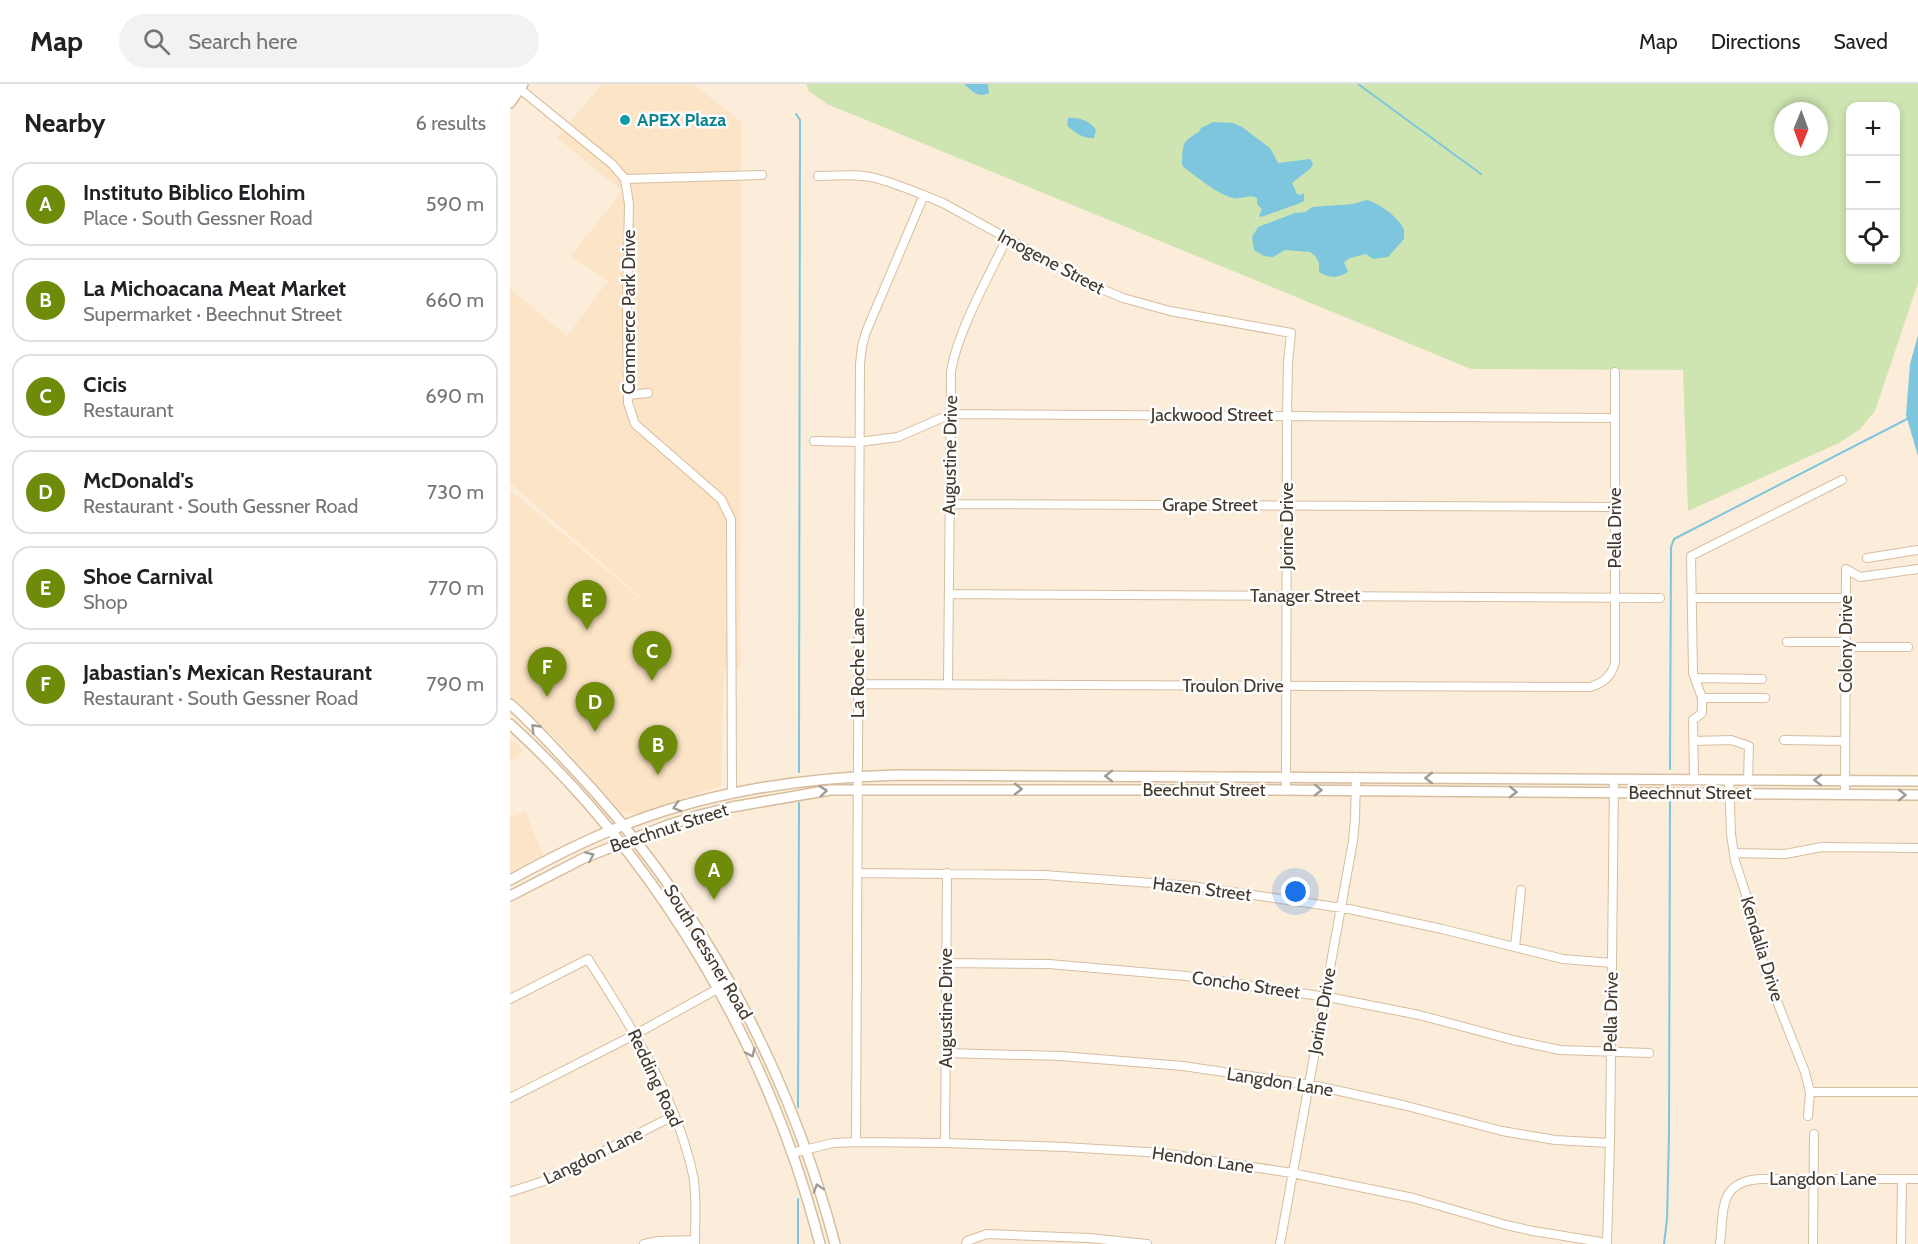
<!DOCTYPE html>
<meta charset="utf-8">
<style>
:root{--surface:#fff;--page:#f2f2f2;--text:#202124;--muted:#757577;--line:#e0e0e0;--accent:#6e8c0a}
body{margin:0;font-family:Cabin,sans-serif;background:var(--page);color:var(--text)}
.controls{position:absolute;right:18px;top:18px;display:grid;overflow:hidden;border-radius:12px;box-shadow:0 3px 9px #0003}
.controls button{width:54px;height:54px;display:grid;place-items:center;padding:0;border:0;border-bottom:2px solid var(--line);background:var(--surface);color:var(--text);font:30px sans-serif}
.compass{position:absolute;left:1264px;top:18px;width:54px;height:54px;border-radius:50%;background:var(--surface);box-shadow:0 3px 9px #0003;rotate:181deg}
.you{position:absolute;left:786px;top:808px;width:21px;height:21px;margin:-15px;border:4px solid #fff;border-radius:50%;background:#1a73e8;box-shadow:0 0 0 9px #1a73e833}
.badge{display:grid;place-items:center;width:39px;height:39px;border-radius:50%;background:var(--accent);color:#fff;font-size:20px;font-weight:700}
.pin{position:absolute;translate:-50% -50px;filter:drop-shadow(0 2px 3px #0008)}
.pin::after{content:'';position:absolute;top:32px;width:21px;height:18px;background:inherit;clip-path:polygon(0 0,100% 0,50% 100%)}
.list{margin:0;padding:0;list-style:none}
h2{display:flex;justify-content:space-between;align-items:center;height:78px;margin:0;padding:0 24px;font-size:26px}
h2 small{font-size:20px;font-weight:400;color:var(--muted)}
.list li{display:grid;grid-template-columns:39px 1fr auto;gap:18px;align-items:center;box-sizing:border-box;height:84px;margin:0 12px 12px;padding:0 12px;border:2px solid var(--line);border-radius:18px}
.list b{display:block;font-size:22px;white-space:nowrap}
.list p{margin:0;font-size:20px;white-space:nowrap;color:var(--muted)}
.list em{font-size:20px;font-style:normal;color:var(--muted)}
.icon{flex:none;width:33px;height:33px;fill:none;stroke:currentColor;stroke-width:2;stroke-linecap:round;stroke-linejoin:round}
.map{position:relative;flex:none;width:1408px;height:1160px;overflow:hidden}
header{display:flex;align-items:center;gap:36px;box-sizing:border-box;height:84px;padding:0 30px;background:var(--surface);border-bottom:2px solid var(--line)}
header strong{font-size:28px}
nav{display:flex;gap:33px;margin-inline-start:auto;font-size:21px}
.search{width:420px;height:54px;background:var(--page);display:flex;align-items:center;gap:15px;box-sizing:border-box;padding:0 21px;border-radius:33px;color:var(--muted);font-size:22px}
main{display:flex}
aside{flex:1;background:var(--surface)}
.map>svg:first-child{display:block}
.built{fill:#fce4c6}
.green{fill:#cee5b1;fill-rule:evenodd}
.water{fill:#7dc6dd}
.lines{fill:none;stroke-linecap:round;stroke-linejoin:round}
.stream{stroke:#7dc6dd;stroke-width:2}
.minor-casing{stroke:#d6be9f;stroke-width:10}
.major-casing{stroke:#d6be9f;stroke-width:12}
.highway-casing{stroke:#d6be9f;stroke-width:14}
.minor{stroke:#fff;stroke-width:8}
.major{stroke:#fff;stroke-width:9}
.highway{stroke:#fff;stroke-width:10}
.oneway{stroke:#a09c95}
.culture-dot{fill:#0f9aa8;stroke:#fdfdfd;stroke-width:2}
.labels{text-anchor:middle;dominant-baseline:central;stroke-width:5;stroke-linejoin:round;paint-order:stroke}
.culture-label{font-size:18px;font-weight:bold;fill:#0d838f;stroke:#fdfdfd;text-anchor:start}
.street-label{font-size:18px;fill:#42382b;stroke:#fdfdfd}
</style>
<header>
<strong>Map</strong>
<div class="search"><svg class="icon" aria-label="search" viewBox="0 0 24 24"><circle cx="10" cy="10" r="6"/><path d="M15 15l6 6"/></svg>Search here</div>
<nav><a>Map</a><a>Directions</a><a>Saved</a></nav>
</header>
<main>
<aside>
<h2>Nearby<small>6 results</small></h2>
<ul class="list">
<li><span class="badge">A</span><div><b>Instituto Biblico Elohim</b><p>Place · South Gessner Road</p></div><em>590 m</em></li>
<li><span class="badge">B</span><div><b>La Michoacana Meat Market</b><p>Supermarket · Beechnut Street</p></div><em>660 m</em></li>
<li><span class="badge">C</span><div><b>Cicis</b><p>Restaurant</p></div><em>690 m</em></li>
<li><span class="badge">D</span><div><b>McDonald's</b><p>Restaurant · South Gessner Road</p></div><em>730 m</em></li>
<li><span class="badge">E</span><div><b>Shoe Carnival</b><p>Shop</p></div><em>770 m</em></li>
<li><span class="badge">F</span><div><b>Jabastian's Mexican Restaurant</b><p>Restaurant · South Gessner Road</p></div><em>790 m</em></li>
</ul>
</aside>
<div class="map">
<svg width="1408" height="1160" viewBox="0 0 1408 1160">
<rect width="100%" height="100%" fill="#fcedda"/>
<path class="built" d="M92,0H183L231,38L230,585H214L211,702L125,730L112,728L50,659L0,612V406L176,552L0,399V205L57,252L98,197L61,172L112,107L47,54Z
M0,654L15,667L0,677Z
M15,727L33,771L0,788V734Z"/>
<path class="green" d="M296,0H1408V199L1365,327L1349,346L1329,359L1178,427L1173,286L961,285L317,20L299,7ZM1340,22H1386V176H1340ZM1273,27H1309V63H1273Z"/>
<path class="water" d="M454,0H478L479,9C468,15 462,7 454,0Z
M558,34C569,33 580,37 586,46L584,54C574,55 563,48 557,41Z
M703,38L723,39L732,43L760,64L768,79L800,75L803,80L801,84L782,99L787,110L791,111L794,109V117L788,120L751,133L749,132L752,125L747,120V114C738,110 731,116 723,114C709,111 688,94 676,85L672,81C673,60 671,58 689,48L691,44Z
M856,116C868,118 890,134 894,146C894,147 894,153 894,155L878,173L863,175L856,170L840,174L834,178L838,188C828,194 820,195 809,188V179L806,173L800,168L775,166L763,173L754,172L744,166L742,153L748,143L785,129L796,128L802,123L843,120Z
M1408,251V372L1396,331L1400,280Z"/>
<g class="lines">
<path class="stream" d="M848,0L971,90
M286,30L290,36L289,688
M1160,685L1161,463L1164,455L1399,334
M288,1023L289,719
M288,1160V1115
M1154,1160L1157,1135L1159,1051L1160,717"/>
<defs>
<path id="minor" d="M10,5L102,80L115,95L119,120L117,217L118,319L125,340L211,415L221,435L222,709
M308,92C327,92 347,89 365,94C388,100 411,110 433,119L580,200L613,214L660,227L781,249L778,279L777,332L776,706
M115,95L252,91
M118,311L138,309
M304,357L349,358L388,353L441,330L1105,334
M440,420L1105,423
M1357,474L1408,466
M439,510L1150,514
M1182,514H1336
M1277,558H1336
M1336,563H1398
M1185,594L1252,595
M349,600L1080,603C1093,599 1101,593 1105,579V288
M438,600L441,288C447,248 479,192 497,154
M1192,614H1255
M1274,656L1335,657
M1183,657L1221,656L1239,662L1238,696
M1184,696L1183,636L1192,629V614L1183,589L1181,472L1332,396
M1219,696L1221,750L1225,777L1242,829L1255,887L1295,988L1300,1008L1298,1032
M1335,710L1336,485L1350,493L1408,485
M1224,769L1275,770L1312,763L1408,764
M348,789L534,791L682,802L839,825L932,845L1053,875L1102,879
M1005,863L1011,806
M436,879L539,880L676,892L823,914L909,931L1003,956L1050,966L1139,969
M0,915L78,875C121,942 166,1012 183,1091C187,1110 185,1140 185,1160
M436,969L551,972L673,982L807,1002L893,1021L992,1047L1045,1056L1100,1059
M1300,1008H1408
M0,1014L126,950L220,898
M346,1058L350,280L352,262L356,248L414,111
M435,1059L437,789
M282,1069L323,1059L346,1058L435,1059L555,1063L652,1069L782,1089L903,1114L996,1141L1023,1147L1097,1159
M0,1108L37,1096L165,1031
M134,1160L148,1157L185,1156
M456,1160L457,1157L477,1150L579,1154L637,1160
M770,1160L843,757L845,735L846,693
M1097,1160L1100,1059L1104,695
M1210,1160C1214,1126 1208,1097 1251,1095H1408
M1303,1160L1304,1050
M1391,1160L1392,1095"/>
<path id="major" d="M0,19L13,0
M0,620C22,639 41,661 61,682C188,815 278,982 325,1160
M0,640C150,777 259,963 310,1160
M0,796C33,778 67,760 102,746C193,708 289,694 387,691L1408,697
M0,812L74,774L158,741L190,731L222,723L320,706H764L1408,711"/>
<path id="highway" d="M0,8L6,0"/>
</defs>
<use href="#minor" class="minor-casing"/>
<use href="#major" class="major-casing"/>
<use href="#highway" class="highway-casing"/>
<use href="#minor" class="minor"/>
<use href="#major" class="major"/>
<use href="#highway" class="highway"/>
</g>
<defs><path id="oneway-chevron" d="M-2-3.5L2.5 0L-2 3.5" fill="none" stroke-width="1.6" stroke-linecap="round" stroke-linejoin="round" transform="scale(1.5)"/></defs>
<g class="oneway">
<use href="#oneway-chevron" transform="translate(25 644) rotate(-134)"/>
<use href="#oneway-chevron" transform="translate(599 692) rotate(-180)"/>
<use href="#oneway-chevron" transform="translate(919 694) rotate(-180)"/>
<use href="#oneway-chevron" transform="translate(1308 696) rotate(-180)"/>
<use href="#oneway-chevron" transform="translate(508 705)"/>
<use href="#oneway-chevron" transform="translate(808 706) rotate(1)"/>
<use href="#oneway-chevron" transform="translate(313 707) rotate(-6)"/>
<use href="#oneway-chevron" transform="translate(1003 708) rotate(1)"/>
<use href="#oneway-chevron" transform="translate(1392 711) rotate(1)"/>
<use href="#oneway-chevron" transform="translate(167 723) rotate(163)"/>
<use href="#oneway-chevron" transform="translate(80 772) rotate(-23)"/>
<use href="#oneway-chevron" transform="translate(241 969) rotate(65)"/>
<use href="#oneway-chevron" transform="translate(308 1104) rotate(-107)"/>
</g>
<circle class="culture-dot" cx="115" cy="36" r="6"/>
<g class="labels">
<g class="culture-label">
<text x="127" y="36">APEX Plaza</text>
</g>
<g class="street-label">
<text transform="translate(541 178) rotate(28)">Imogene Street</text>
<text transform="translate(119 228) rotate(-90)">Commerce Park Drive</text>
<text x="702" y="331">Jackwood Street</text>
<text transform="translate(440 371) rotate(-89)">Augustine Drive</text>
<text x="700" y="421">Grape Street</text>
<text transform="translate(777 442) rotate(-90)">Jorine Drive</text>
<text transform="translate(1105 444) rotate(-90)">Pella Drive</text>
<text x="795" y="512">Tanager Street</text>
<text transform="translate(1336 560) rotate(-90)">Colony Drive</text>
<text transform="translate(348 579) rotate(-90)">La Roche Lane</text>
<text x="723" y="602">Troulon Drive</text>
<text x="694" y="706">Beechnut Street</text>
<text x="1180" y="709">Beechnut Street</text>
<text transform="translate(159 744) rotate(-18)">Beechnut Street</text>
<text transform="translate(692 805) rotate(7)">Hazen Street</text>
<text transform="translate(1252 865) rotate(73)">Kendalia Drive</text>
<text transform="translate(198 868) rotate(59)">South Gessner Road</text>
<text transform="translate(736 901) rotate(8)">Concho Street</text>
<text transform="translate(436 924) rotate(-90)">Augustine Drive</text>
<text transform="translate(812 927) rotate(-80)">Jorine Drive</text>
<text transform="translate(1101 928) rotate(-89)">Pella Drive</text>
<text transform="translate(145 994) rotate(65)">Redding Road</text>
<text transform="translate(770 998) rotate(9)">Langdon Lane</text>
<text transform="translate(83 1072) rotate(-26)">Langdon Lane</text>
<text transform="translate(693 1076) rotate(8)">Hendon Lane</text>
<text x="1313" y="1095">Langdon Lane</text>
</g>
</g>
</svg>
<div class="controls">
<button>+</button>
<button>−</button>
<button><svg class="icon" aria-label="locate" viewBox="0 0 24 24"><circle cx="12" cy="12" r="6"/><path d="M12 2v4M12 18v4M2 12h4M18 12h4"/></svg></button>
</div>
<svg class="compass" viewBox="-18 -18 36 36"><path d="M0-13l5 13h-10z" fill="#e53935"/><path d="M0 13l5-13h-10z" fill="#757577"/></svg>
<div class="you"></div>
<div class="pin badge" style="left:204px;top:816px">A</div>
<div class="pin badge" style="left:148px;top:691px">B</div>
<div class="pin badge" style="left:142px;top:597px">C</div>
<div class="pin badge" style="left:85px;top:648px">D</div>
<div class="pin badge" style="left:77px;top:546px">E</div>
<div class="pin badge" style="left:37px;top:613px">F</div>
</div>
</main>
